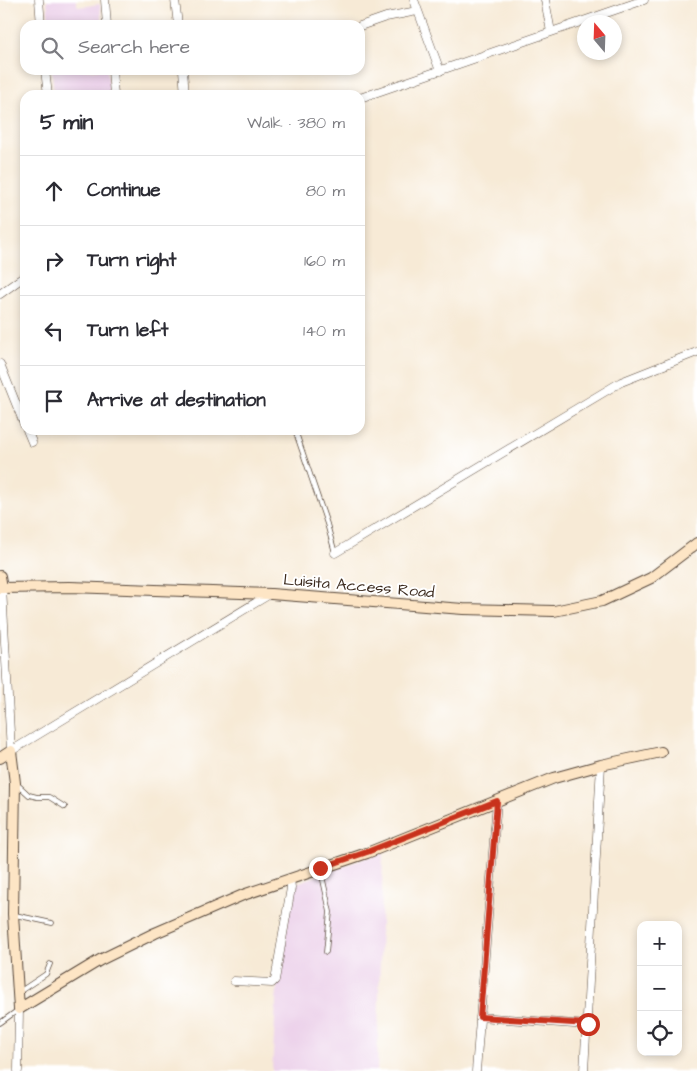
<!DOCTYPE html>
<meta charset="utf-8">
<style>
:root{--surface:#fff;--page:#f7f7f7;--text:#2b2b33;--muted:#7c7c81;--line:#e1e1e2}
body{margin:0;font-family:"Architects Daughter",sans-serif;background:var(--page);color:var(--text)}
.controls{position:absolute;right:15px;bottom:15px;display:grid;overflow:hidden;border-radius:10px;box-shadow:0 2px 8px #0003}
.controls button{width:45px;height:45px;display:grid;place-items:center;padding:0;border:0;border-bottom:1px solid var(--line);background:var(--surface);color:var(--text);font:25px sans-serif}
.compass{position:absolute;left:577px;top:15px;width:45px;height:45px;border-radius:50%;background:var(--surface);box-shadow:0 2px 8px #0003;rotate:341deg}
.stop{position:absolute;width:15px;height:15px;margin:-11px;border:4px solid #c8321e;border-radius:50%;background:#fff}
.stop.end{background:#c8321e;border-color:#fff;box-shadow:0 1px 5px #0008}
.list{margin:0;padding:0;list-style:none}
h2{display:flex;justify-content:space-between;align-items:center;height:65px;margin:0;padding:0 20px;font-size:21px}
h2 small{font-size:16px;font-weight:400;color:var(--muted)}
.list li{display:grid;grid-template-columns:32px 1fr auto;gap:15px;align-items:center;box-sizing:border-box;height:70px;padding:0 20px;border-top:1px solid var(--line)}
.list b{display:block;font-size:19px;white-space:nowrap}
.list em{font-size:16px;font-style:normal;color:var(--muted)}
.icon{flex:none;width:28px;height:28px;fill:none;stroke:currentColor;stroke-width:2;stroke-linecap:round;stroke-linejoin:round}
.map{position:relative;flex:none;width:697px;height:1071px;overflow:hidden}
.search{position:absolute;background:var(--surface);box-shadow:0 2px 8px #0003;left:20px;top:20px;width:345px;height:55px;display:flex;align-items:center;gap:12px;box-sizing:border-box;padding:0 18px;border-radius:15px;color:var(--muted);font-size:19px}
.panel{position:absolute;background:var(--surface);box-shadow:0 2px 8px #0003;left:20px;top:90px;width:345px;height:345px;border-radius:15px}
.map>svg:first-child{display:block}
.built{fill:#ecd1ea}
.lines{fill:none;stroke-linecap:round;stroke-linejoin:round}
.lane-casing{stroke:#57473a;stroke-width:5.5}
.street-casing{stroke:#57473a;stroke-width:9}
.secondary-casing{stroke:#57473a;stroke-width:12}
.lane{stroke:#fff;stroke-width:4}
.street{stroke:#fff;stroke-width:8}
.secondary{stroke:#fde5c5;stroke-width:10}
.route{stroke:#c8321e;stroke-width:6}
.labels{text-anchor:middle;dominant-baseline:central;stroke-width:4;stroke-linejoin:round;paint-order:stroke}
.street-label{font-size:16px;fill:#3b2a1e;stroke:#fff}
</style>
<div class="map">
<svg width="697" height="1071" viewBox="0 0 697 1071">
<rect width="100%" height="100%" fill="#fff"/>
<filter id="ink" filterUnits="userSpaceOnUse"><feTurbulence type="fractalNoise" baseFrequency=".02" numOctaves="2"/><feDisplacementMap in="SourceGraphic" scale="10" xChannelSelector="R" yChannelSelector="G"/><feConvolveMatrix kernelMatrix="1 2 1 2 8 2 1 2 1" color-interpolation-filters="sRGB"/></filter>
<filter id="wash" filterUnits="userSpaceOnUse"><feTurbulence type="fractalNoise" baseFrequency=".0096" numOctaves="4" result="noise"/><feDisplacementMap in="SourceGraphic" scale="20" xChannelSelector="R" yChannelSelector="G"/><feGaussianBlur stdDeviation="1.12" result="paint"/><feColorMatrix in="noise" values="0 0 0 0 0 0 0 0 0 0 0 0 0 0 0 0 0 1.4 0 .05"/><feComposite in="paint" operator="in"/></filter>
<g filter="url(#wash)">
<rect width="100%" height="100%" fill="#f7ead6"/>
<path class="built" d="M47,0H76L78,7L100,4L102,25H49Z
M52,70H107L110,95H54Z
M383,852L377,1071H272L277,986L294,884Z"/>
</g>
<g filter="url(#ink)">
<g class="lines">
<defs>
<path id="lane" d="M295,430L327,524L335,553
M17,784L29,795L37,797H49L65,807
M321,871L330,912L326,952
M15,915L52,923
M19,992L46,974L50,964
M0,1023L18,1010"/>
<path id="street" d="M39,0L41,25
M105,0L107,25
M175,0L178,25
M414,0L440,71
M545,0L551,32
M360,26L386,17L417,11
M45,70L48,95
M112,70L114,95
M183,70L185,95
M360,98L644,0
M0,294L25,276
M0,364L25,426
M27,430L32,442
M335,553L621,382L697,352
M2,588L11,751L270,594
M234,981L272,983L275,980L291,888L290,878
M480,1017L588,1025
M18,1071L19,1009
M476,1071L497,801
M584,1071L601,765"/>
<path id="secondary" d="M0,576L2,588
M0,588L70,587L271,594L463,609L554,611L602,601L651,578L697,543
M0,758L11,751L15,783L13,914L19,1009
M19,1009L100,960L155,933L243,895L367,853L554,778L601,765L661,752"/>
</defs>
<use href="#lane" class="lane-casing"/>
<use href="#street" class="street-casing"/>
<use href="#secondary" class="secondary-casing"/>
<use href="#lane" class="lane"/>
<use href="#street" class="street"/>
<use href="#secondary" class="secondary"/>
</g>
</g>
<g class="lines" filter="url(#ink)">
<path class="route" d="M320,868L367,852L497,801L480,1017L588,1024"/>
</g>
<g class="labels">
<g class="street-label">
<text transform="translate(359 586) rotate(5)">Luisita Access Road</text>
</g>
</g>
</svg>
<div class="controls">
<button>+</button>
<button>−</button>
<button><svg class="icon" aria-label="locate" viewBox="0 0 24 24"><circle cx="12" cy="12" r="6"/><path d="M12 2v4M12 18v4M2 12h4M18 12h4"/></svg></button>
</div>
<svg class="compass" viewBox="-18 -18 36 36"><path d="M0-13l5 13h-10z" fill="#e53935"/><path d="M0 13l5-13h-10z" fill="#7c7c81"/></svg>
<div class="stop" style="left:588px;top:1024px"></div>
<div class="stop end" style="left:320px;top:868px"></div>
<div class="search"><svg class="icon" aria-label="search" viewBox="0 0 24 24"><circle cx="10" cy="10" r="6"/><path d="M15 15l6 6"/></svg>Search here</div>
<section class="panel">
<h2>5 min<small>Walk · 380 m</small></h2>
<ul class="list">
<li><svg class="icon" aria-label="ahead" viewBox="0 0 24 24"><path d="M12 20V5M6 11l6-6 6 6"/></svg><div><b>Continue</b></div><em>80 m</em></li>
<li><svg class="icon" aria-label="right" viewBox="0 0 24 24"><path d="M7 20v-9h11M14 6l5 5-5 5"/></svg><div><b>Turn right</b></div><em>160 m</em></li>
<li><svg class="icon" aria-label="left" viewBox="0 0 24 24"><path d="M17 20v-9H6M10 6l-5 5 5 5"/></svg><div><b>Turn left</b></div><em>140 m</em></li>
<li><svg class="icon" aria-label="arrive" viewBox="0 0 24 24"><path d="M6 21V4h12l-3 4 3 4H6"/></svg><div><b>Arrive at destination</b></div></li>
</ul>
</section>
</div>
